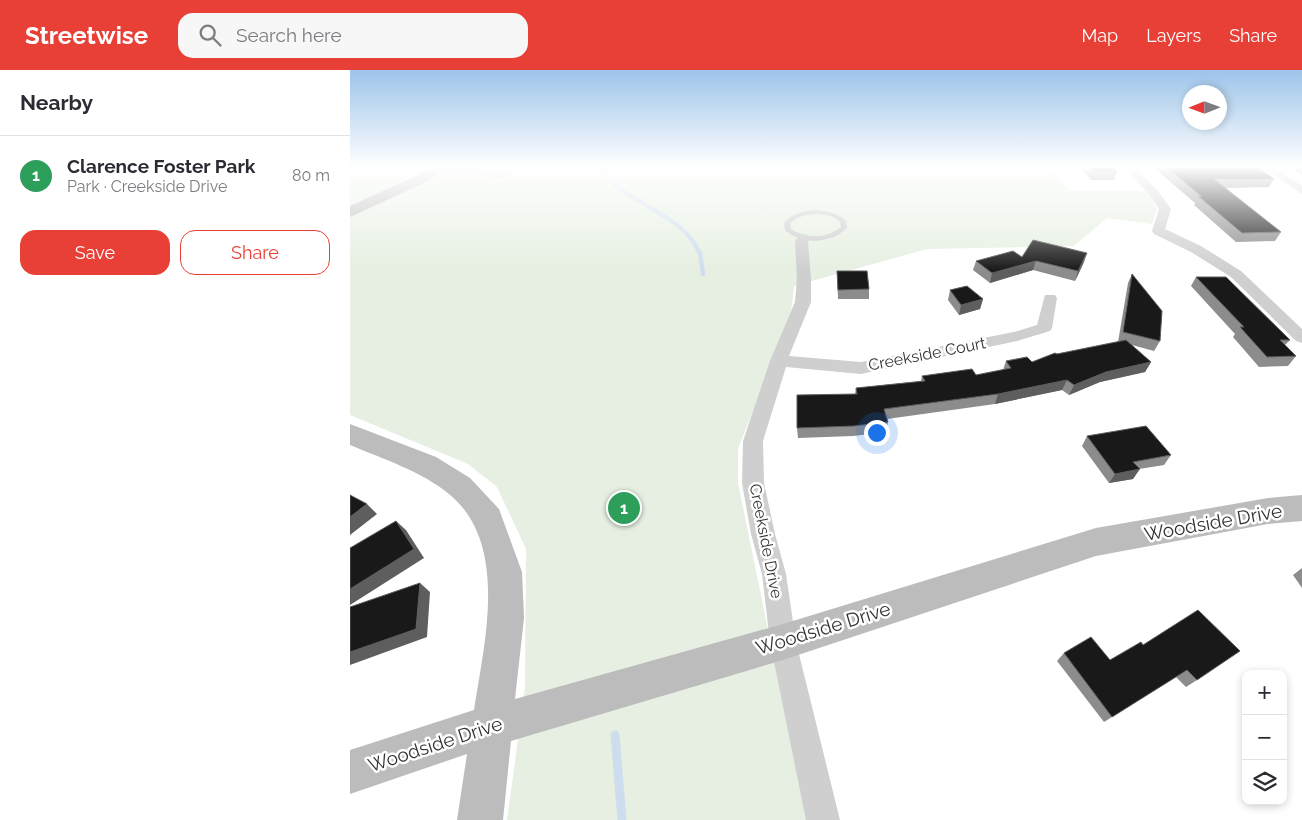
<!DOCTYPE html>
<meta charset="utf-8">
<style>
:root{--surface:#fff;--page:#f7f7f7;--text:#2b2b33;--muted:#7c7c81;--line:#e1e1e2;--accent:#e84036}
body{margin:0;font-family:Raleway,sans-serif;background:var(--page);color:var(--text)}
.controls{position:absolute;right:15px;bottom:15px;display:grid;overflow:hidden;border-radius:10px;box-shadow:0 2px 8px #0003}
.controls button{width:45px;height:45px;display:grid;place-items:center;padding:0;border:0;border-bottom:1px solid var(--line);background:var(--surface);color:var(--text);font:25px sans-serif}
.compass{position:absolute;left:832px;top:15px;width:45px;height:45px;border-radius:50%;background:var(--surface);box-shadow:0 2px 8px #0003;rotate:269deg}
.you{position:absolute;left:526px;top:362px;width:18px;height:18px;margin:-12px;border:4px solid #fff;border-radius:50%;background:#1a73e8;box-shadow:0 0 0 8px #1a73e833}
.badge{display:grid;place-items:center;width:32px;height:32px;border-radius:50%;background:var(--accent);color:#fff;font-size:16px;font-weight:700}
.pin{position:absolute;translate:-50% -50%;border:2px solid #fff;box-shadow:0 1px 5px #0006}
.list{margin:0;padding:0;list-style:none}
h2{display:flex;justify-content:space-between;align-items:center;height:65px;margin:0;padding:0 20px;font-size:21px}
h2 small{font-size:16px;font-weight:400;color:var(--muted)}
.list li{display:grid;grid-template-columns:32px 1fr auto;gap:15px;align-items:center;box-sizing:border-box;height:80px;padding:0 20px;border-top:1px solid var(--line)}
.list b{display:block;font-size:19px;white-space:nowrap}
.list p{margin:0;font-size:16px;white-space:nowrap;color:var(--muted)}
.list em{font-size:16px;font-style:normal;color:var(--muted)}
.actions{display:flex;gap:10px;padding:15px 20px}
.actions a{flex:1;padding:11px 0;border:1px solid var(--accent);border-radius:15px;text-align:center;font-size:18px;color:var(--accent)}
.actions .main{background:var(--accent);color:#fff}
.icon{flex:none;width:28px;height:28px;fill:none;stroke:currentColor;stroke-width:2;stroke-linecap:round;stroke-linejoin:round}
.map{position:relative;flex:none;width:952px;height:750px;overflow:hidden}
header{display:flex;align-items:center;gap:30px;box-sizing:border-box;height:70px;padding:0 25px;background:var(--accent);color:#fff}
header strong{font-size:24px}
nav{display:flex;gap:28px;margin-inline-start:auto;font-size:18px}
.search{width:350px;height:45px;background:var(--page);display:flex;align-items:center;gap:12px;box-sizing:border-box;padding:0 18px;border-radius:15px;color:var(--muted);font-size:19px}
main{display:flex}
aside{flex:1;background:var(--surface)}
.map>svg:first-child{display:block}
.green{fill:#e6efe1}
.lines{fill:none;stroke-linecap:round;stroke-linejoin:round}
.stream-far2{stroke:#ceddee;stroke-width:4}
.stream-far1{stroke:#ceddee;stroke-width:4.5}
.stream{stroke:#ceddee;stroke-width:9}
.lane{fill:#cfcfcf;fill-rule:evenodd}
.street{fill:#cfcfcf;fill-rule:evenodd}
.secondary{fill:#bcbcbc;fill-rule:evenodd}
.wall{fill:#8c8c8c}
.shaded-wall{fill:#5e5e5e}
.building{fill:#191919;stroke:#5e5e5e}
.labels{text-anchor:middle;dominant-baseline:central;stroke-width:5;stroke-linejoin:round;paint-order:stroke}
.street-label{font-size:16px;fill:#323232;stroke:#fff}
.near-street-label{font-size:19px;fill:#323232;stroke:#fff}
</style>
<header>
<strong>Streetwise</strong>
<div class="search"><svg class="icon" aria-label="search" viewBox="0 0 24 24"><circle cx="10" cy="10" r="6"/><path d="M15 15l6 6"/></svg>Search here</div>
<nav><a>Map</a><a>Layers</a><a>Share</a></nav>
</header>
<main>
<aside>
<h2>Nearby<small></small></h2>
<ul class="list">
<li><span class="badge" style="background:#2e9e5b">1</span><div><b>Clarence Foster Park</b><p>Park · Creekside Drive</p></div><em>80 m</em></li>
</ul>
<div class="actions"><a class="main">Save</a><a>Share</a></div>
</aside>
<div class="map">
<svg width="952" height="750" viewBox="0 0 952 750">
<rect width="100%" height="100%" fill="#fff"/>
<path class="green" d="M0,96H698L720,121H797L807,139L802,154L757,148L724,176L577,179L444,216L441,244L425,296L401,346L388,378V413L457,750H157L175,618L176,479L147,417L118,394L0,345Z"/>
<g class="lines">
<path class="stream-far2" d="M252,96L254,101
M259,110C285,134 325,144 345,174"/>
<path class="stream-far1" d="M344,173L350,183L353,204"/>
<path class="stream" d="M265,665L272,750"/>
<path class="lane" d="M466,140C477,141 488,143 496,151L497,158C482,174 451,175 435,160L434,153C442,143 454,141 466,140ZM466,144C475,144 483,146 490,152L491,157C476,169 457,169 441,159L440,153C448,146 456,145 466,144Z"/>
<path class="street" d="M112,96L153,102L158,105L153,108L111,102L86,103L81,100L86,97Z
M772,96H783L807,120L821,139L815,159L851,176L891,201L952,259V273L946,271L881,207L841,182L804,164L802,161L809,139L799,124Z
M911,96H923L952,116V124Z
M455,164L461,168L458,172L461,208V232L439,286L511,292L664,262L687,255L695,225H705L707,228L702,258L700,261L667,271L511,304L436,297L413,371L414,413L425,464L436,504L446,572L490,750H456L420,572L412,504L401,464L392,413L393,371L420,291L445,232L447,208L445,171L450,165Z"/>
<path class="secondary" d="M81,96H97L78,111L0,147V136L68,105Z
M0,354L86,387L120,408L149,439L172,502L174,548L165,629L433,554L746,458L918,428L952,425V451L918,454L746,486L433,590L161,671L153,750H107L117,684L0,724V680L124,640C134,574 160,474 99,424C71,401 33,389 0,375Z"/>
</g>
<path class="wall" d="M729,96H762L767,102L764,110H741Z
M802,96H905L924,109L919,117L875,118L931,162L925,171L886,172L844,135L845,133Z
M938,96H952V105Z
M672,187L734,192L725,211L683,200L640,213L623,200L626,191Z
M487,201L519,219V229H488Z
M782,204L810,271L804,281L782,275L801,292L795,302L750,312L719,325L712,320L645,334L537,349L538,352L536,362L503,366L448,368L447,358L505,324L506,318L571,311L572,306L626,305L653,300L656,291L682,292L707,284L768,272L778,213Z
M846,207L940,270L935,275L946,286L938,296L909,297L883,267L885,264L841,216Z
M600,220L633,229L630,239L609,245L598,230Z
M737,366L821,385L814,395L789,399L783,409L759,413L732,376Z
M952,498V518L943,505Z
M848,540L847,610L836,617L826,607L754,652L707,591L714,583L760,590L793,575Z"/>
<path class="shaded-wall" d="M737,183L734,192L725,211L728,201Z
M686,191L683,200L640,213L642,203Z
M633,229L630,239L609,245L611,235Z
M801,292L795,302L750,312L719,325L724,315L756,302Z
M717,310L712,320L645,334L648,324Z
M790,399L783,409L759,413L765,404Z
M17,434L27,444L0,465V447Z
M46,451L56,460L74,488L0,535V519Z
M70,513L80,522L77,567L0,595V582Z"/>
<path class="building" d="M739,96H762L767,102H744Z
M815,96H905L924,109H864L931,162L892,163L848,126H851Z
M683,170L737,183L728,201L686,191L642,203L626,191L663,181L672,187Z
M487,201H517L519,219L488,220Z
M782,204L812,241L810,271L773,262Z
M846,207H876L940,270H930L946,286L917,287L890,257H894Z
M617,216L633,229L611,235L600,220Z
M776,270L801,292L756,302L724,315L717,310L648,324L534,339L538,352L504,356L447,358V325L507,324L506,318L575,311L572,306L622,299L626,305L661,298L656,291L677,287L682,292L705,283L707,284Z
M796,356L821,385L783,392L790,399L765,404L737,366Z
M0,425L17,434L0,447Z
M46,451L64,479L0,519V478Z
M70,513L66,559L0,582V537Z
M848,540L890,581L847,610L837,600L762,647L714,583L741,567L760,590L791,572L793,575Z"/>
<linearGradient id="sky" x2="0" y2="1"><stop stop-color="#9dc4ea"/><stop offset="0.48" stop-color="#fff"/><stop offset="1" stop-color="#fff" stop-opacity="0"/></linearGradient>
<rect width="952" height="201" fill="url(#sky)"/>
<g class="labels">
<g class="street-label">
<text transform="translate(577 284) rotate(-11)">Creekside Court</text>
<text transform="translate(416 471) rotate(79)">Creekside Drive</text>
</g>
<g class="near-street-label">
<text transform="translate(863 452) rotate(-10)">Woodside Drive</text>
<text transform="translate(473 558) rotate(-17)">Woodside Drive</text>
<text transform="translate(85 674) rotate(-18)">Woodside Drive</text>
</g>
</g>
</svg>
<div class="controls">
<button>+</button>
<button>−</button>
<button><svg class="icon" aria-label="layers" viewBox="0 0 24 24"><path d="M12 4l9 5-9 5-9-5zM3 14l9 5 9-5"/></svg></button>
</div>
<svg class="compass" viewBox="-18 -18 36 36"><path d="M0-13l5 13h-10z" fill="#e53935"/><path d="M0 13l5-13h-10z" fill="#7c7c81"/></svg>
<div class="you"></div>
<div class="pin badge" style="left:274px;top:438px;background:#2e9e5b">1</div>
</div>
</main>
